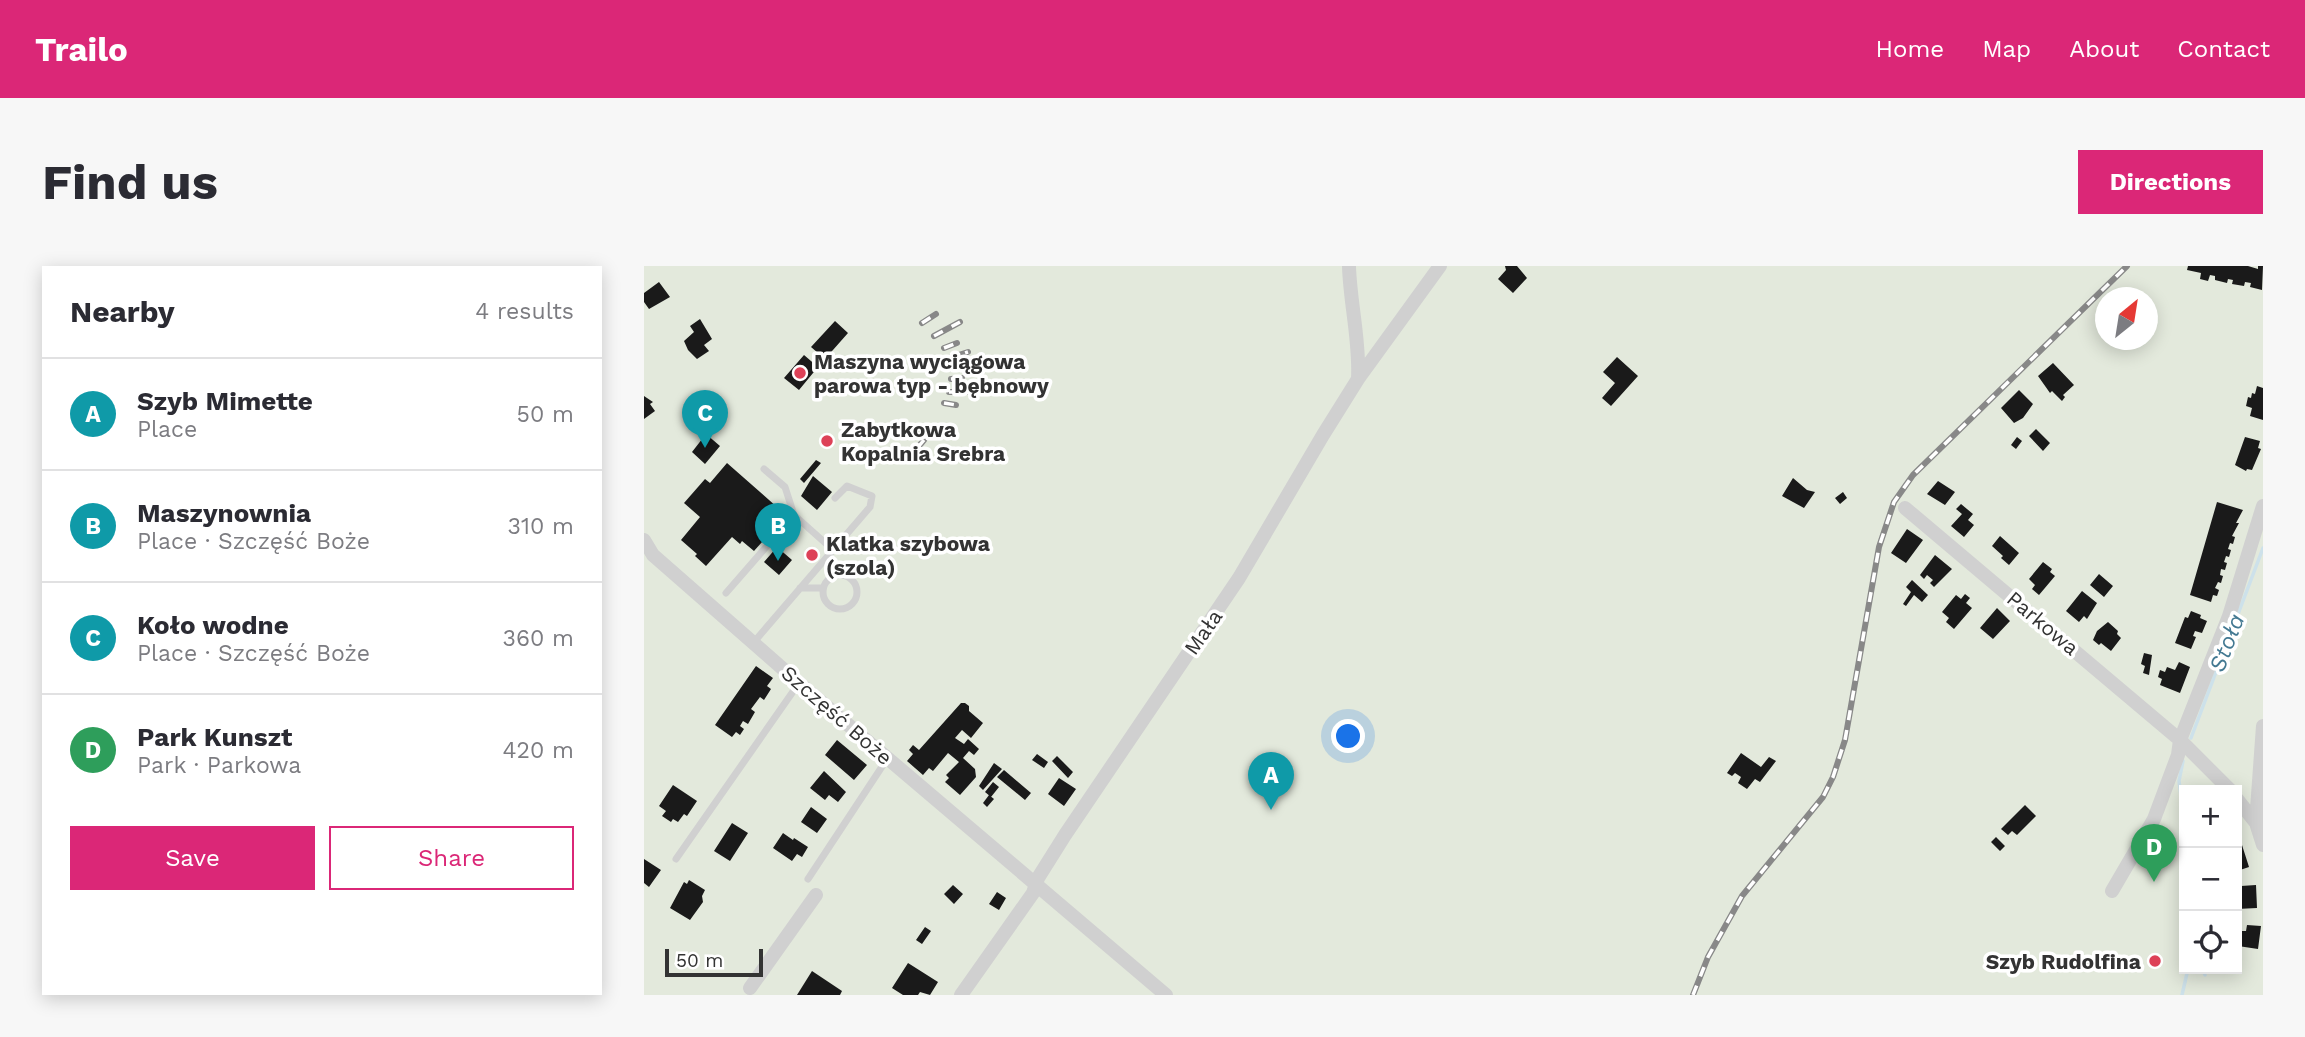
<!DOCTYPE html>
<meta charset="utf-8">
<style>
:root{--surface:#fff;--page:#f7f7f7;--text:#2b2b33;--muted:#7c7c81;--line:#e1e1e2;--accent:#db2777}
body{margin:0;font-family:"Work Sans",sans-serif;background:var(--page);color:var(--text)}
.controls{position:absolute;right:21px;bottom:21px;display:grid;overflow:hidden;border-radius:0px;box-shadow:0 4px 18px #0003}
.controls button{width:63px;height:63px;display:grid;place-items:center;padding:0;border:0;border-bottom:2px solid var(--line);background:var(--surface);color:var(--text);font:35px sans-serif}
.compass{position:absolute;left:1451px;top:21px;width:63px;height:63px;border-radius:50%;background:var(--surface);box-shadow:0 4px 18px #0003;rotate:30deg}
.scale{position:absolute;left:21px;bottom:18px;width:98px;box-sizing:border-box;padding-left:7px;border:4px solid #333;border-top:0;font-size:19px;line-height:24px;white-space:nowrap;color:#333;-webkit-text-stroke:5px #fff;paint-order:stroke}
.you{position:absolute;left:705px;top:471px;width:24px;height:24px;margin:-18px;border:5px solid #fff;border-radius:50%;background:#1a73e8;box-shadow:0 0 0 10px #1a73e833}
.badge{display:grid;place-items:center;width:46px;height:46px;border-radius:50%;background:var(--accent);color:#fff;font-size:23px;font-weight:700}
.pin{position:absolute;translate:-50% -58px;filter:drop-shadow(0 2px 4px #0008)}
.pin::after{content:'';position:absolute;top:37px;width:24px;height:21px;background:inherit;clip-path:polygon(0 0,100% 0,50% 100%)}
.list{margin:0;padding:0;list-style:none}
h2{display:flex;justify-content:space-between;align-items:center;height:91px;margin:0;padding:0 28px;font-size:30px}
h2 small{font-size:23px;font-weight:400;color:var(--muted)}
.list li{display:grid;grid-template-columns:46px 1fr auto;gap:21px;align-items:center;box-sizing:border-box;height:112px;padding:0 28px;border-top:2px solid var(--line)}
.list b{display:block;font-size:26px;white-space:nowrap}
.list p{margin:0;font-size:23px;white-space:nowrap;color:var(--muted)}
.list em{font-size:23px;font-style:normal;color:var(--muted)}
.actions{display:flex;gap:14px;padding:21px 28px}
.actions a{flex:1;padding:16px 0;border:2px solid var(--accent);border-radius:0px;text-align:center;font-size:24px;color:var(--accent)}
.actions .main{background:var(--accent);color:#fff}
.icon{flex:none;width:38px;height:38px;fill:none;stroke:currentColor;stroke-width:2;stroke-linecap:round;stroke-linejoin:round}
.map{position:relative;flex:none;width:1619px;height:729px;overflow:hidden;border-radius:0px}
header{display:flex;align-items:center;gap:42px;box-sizing:border-box;height:98px;padding:0 35px;background:var(--accent);color:#fff}
header strong{font-size:33px}
nav{display:flex;gap:38px;margin-inline-start:auto;font-size:24px}
.intro{display:flex;align-items:center;justify-content:space-between;box-sizing:border-box;height:168px;padding:0 42px}
h1{margin:0;font-size:49px}
.button{padding:18px 32px;border-radius:0px;background:var(--accent);color:#fff;font-size:24px;font-weight:700}
main{display:flex;gap:42px;padding:0 42px}
aside{flex:1;background:var(--surface);border-radius:0px;box-shadow:0 4px 18px #0003}
.map>svg:first-child{display:block}
.green{fill:#e3e9dc;fill-rule:evenodd}
.lines{fill:none;stroke-linecap:round;stroke-linejoin:round}
.stream{stroke:#cde1ea;stroke-width:3.5}
.building{fill:#1a1a1a}
.service{stroke:#d0d0d0;stroke-width:7}
.minor{stroke:#d0d0d0;stroke-width:14}
.rail-casing{stroke:#888;stroke-width:6}
.rail{stroke:#fff;stroke-width:3.5;stroke-dasharray:10;stroke-linecap:butt}
.poi-dot{fill:#dd4157;stroke:#fff;stroke-width:2.5}
.labels{text-anchor:middle;dominant-baseline:central;stroke-width:7;stroke-linejoin:round;paint-order:stroke}
.poi-label{font-size:21px;font-weight:bold;fill:#333;stroke:#fff;text-anchor:start}
.street-label{font-size:21px;fill:#333;stroke:#fff}
.water-label{font-size:23px;font-style:italic;fill:#437992;stroke:#fff}
</style>
<header>
<strong>Trailo</strong>
<nav><a>Home</a><a>Map</a><a>About</a><a>Contact</a></nav>
</header>
<div class="intro"><h1>Find us</h1><a class="button">Directions</a></div>
<main>
<aside>
<h2>Nearby<small>4 results</small></h2>
<ul class="list">
<li><span class="badge" style="background:#0f9aa8">A</span><div><b>Szyb Mimette</b><p>Place</p></div><em>50 m</em></li>
<li><span class="badge" style="background:#0f9aa8">B</span><div><b>Maszynownia</b><p>Place · Szczęść Boże</p></div><em>310 m</em></li>
<li><span class="badge" style="background:#0f9aa8">C</span><div><b>Koło wodne</b><p>Place · Szczęść Boże</p></div><em>360 m</em></li>
<li><span class="badge" style="background:#2e9e5b">D</span><div><b>Park Kunszt</b><p>Park · Parkowa</p></div><em>420 m</em></li>
</ul>
<div class="actions"><a class="main">Save</a><a>Share</a></div>
</aside>
<div class="map">
<svg width="1619" height="729" viewBox="0 0 1619 729">
<rect width="100%" height="100%" fill="#fff"/>
<path class="green" d="M0,0H1619V729H0ZM1462,32H1504V74H1462ZM1540,524H1593V703H1540Z"/>
<g class="lines">
<path class="stream" d="M1547,472L1619,282
M1539,495L1535,515L1540,552
M1558,703L1561,709
M1538,729L1544,703"/>
</g>
<path class="building" d="M861,0H873L883,12L869,27L854,13L862,4Z
M1544,0H1604L1614,3V0H1619L1618,24L1606,21L1607,17L1601,16L1600,20L1588,18L1589,14L1584,13L1583,17L1571,14V10L1566,9L1564,15L1556,13L1557,7L1543,4Z
M15,16L26,31L5,43L0,36V27Z
M56,53L68,73L60,79L65,85L53,93L44,84L40,75L50,66L46,60Z
M191,55L204,67L181,93L167,81Z
M160,89L174,101L155,124L140,112Z
M973,91L994,110L967,140L958,132L971,117L959,106Z
M1409,97L1430,119L1419,129L1421,131L1418,135L1408,125L1406,127L1394,110Z
M1613,120L1619,122V154L1606,150L1608,142L1602,140L1604,131L1607,132L1608,127L1611,128Z
M1375,124L1389,138L1379,152L1370,157L1357,142Z
M0,130L9,136L6,138L11,145L0,153Z
M1392,163L1406,177L1399,185L1385,170Z
M62,168L76,180L61,198L48,186Z
M1373,171L1378,175L1372,183L1367,179Z
M1601,171L1616,175L1614,182L1617,183L1608,204L1603,203L1602,205L1591,199Z
M172,194L177,197L160,217L156,213Z
M83,197L142,249L110,285L98,275L96,278L88,271L62,300L51,290L53,288L37,274L56,251L40,237L61,213L66,217Z
M169,210L188,226L173,244L157,230Z
M1149,212L1163,224L1171,226L1160,242L1138,230Z
M1294,215L1311,226L1301,239L1283,228Z
M1199,226L1203,232L1196,238L1191,232Z
M1573,236L1599,244L1592,257H1595L1588,270L1591,271L1589,278L1586,277L1584,283L1587,284L1585,291L1582,290L1580,296L1583,297L1581,304L1577,303L1576,309L1579,310L1577,317L1574,316L1571,322L1575,324L1573,330L1569,329L1567,336L1546,329Z
M1317,238L1329,248L1324,254L1330,259L1320,271L1307,260L1318,248L1312,243Z
M1263,263L1279,274L1262,297L1247,287Z
M1356,270L1375,287L1365,299L1357,292L1359,290L1348,280Z
M133,281L148,294L135,309L120,296Z
M1291,289L1308,303L1290,321L1286,317L1289,314L1283,309L1280,313L1276,309Z
M1399,296L1408,303L1406,306L1411,310L1395,329L1388,323L1391,319L1385,313Z
M1455,308L1469,320L1460,331L1446,319Z
M1268,314L1284,329L1278,336L1270,329L1262,340L1259,338L1267,326L1262,321Z
M1438,325L1453,337L1443,353L1440,350L1435,356L1422,345Z
M1321,328L1326,332L1322,337L1328,342L1310,363L1302,356L1305,352L1298,346L1312,329L1317,333Z
M1353,342L1366,355L1349,373L1336,362Z
M1547,345L1557,349L1556,352L1563,355L1558,367L1551,365L1549,370L1552,371L1547,383L1531,377L1541,351L1544,352Z
M1464,356L1474,365L1473,368L1477,372L1467,385L1457,377L1455,379L1449,374L1453,365Z
M1500,387L1508,389L1505,409L1499,407L1501,400L1497,398Z
M1535,396L1546,401L1536,427L1516,419L1518,413L1514,411L1516,404L1521,406L1523,401L1531,404Z
M112,400L129,412L123,420L127,423L120,434L116,431L107,443L111,446L104,458L99,455L96,460L100,463L96,469L92,466L88,471L71,459Z
M317,437H321L325,440V445L339,457L327,472L318,464L311,472L320,478L324,473L335,483L330,489L325,485L319,492L331,503L332,511L316,529L301,516L305,512L302,509L315,496L304,487L289,505L285,502L279,509L263,495L269,488L265,484L269,479L275,484Z
M193,474L223,499L210,514L181,489Z
M1097,487L1117,501L1125,491L1132,495L1116,516L1111,513L1103,523L1094,517L1097,511L1091,507L1088,510L1083,507Z
M393,488L404,496L400,502L388,494Z
M413,490L429,506L424,512L408,495Z
M350,497L358,503L339,524L335,520Z
M360,504L387,527L381,534L353,511Z
M180,505L202,526L194,536L185,529L181,534L166,522Z
M415,512L432,523L420,540L404,528Z
M349,516L355,521L347,531L341,526Z
M29,519L53,535L43,550L40,548L34,556L29,553L27,556L18,550L22,545L15,540Z
M345,529L350,533L343,541L339,537Z
M1381,539L1392,550L1373,569L1368,565L1364,569L1357,563Z
M167,541L183,553L173,567L157,556Z
M88,557L104,567L86,595L70,585Z
M139,567L149,574L150,572L164,581L158,591L153,588L148,595L129,582Z
M1352,571L1361,580L1356,585L1347,576Z
M1598,579L1605,601L1593,605V581Z
M0,593L17,604L5,621L0,617Z
M45,614L61,624L58,630L59,636L46,654L26,642L40,616L43,618Z
M309,619L319,628L310,638L300,628Z
M1612,619L1613,642L1593,643V628L1598,627L1597,620Z
M353,626L362,632L355,644L345,638Z
M1603,659L1617,660L1614,683L1594,680L1596,665H1602Z
M281,661L287,665L278,678L272,674Z
M264,697L294,716L286,729L276,726L274,729H259L248,722Z
M168,705L198,725L196,729H153Z"/>
<g class="lines">
<path class="service" d="M120,203L141,221L150,249L188,283
M179 326a17 17 0 1 1 34 0a17 17 0 1 1-34 0Z
M156,322H179
M82,327L150,249
M110,376L226,241L228,230L203,220L191,232
M32,593L155,417
M164,613L243,493"/>
<path class="minor" d="M705,0C706,37 716,75 714,112
M1261,242L1536,474L1586,524
M0,274L9,289L155,417L522,729
M1593,533L1612,557L1619,579
M1612,557L1619,460
M1468,625L1510,553L1534,489L1536,474L1585,350L1619,240
M106,722L172,629
M317,729L389,627L394,612L421,569L595,312L679,169L714,113L796,0"/>
<defs>
<path id="rail" d="M278,57L292,48
M290,70L316,56
M300,82L313,77
M302,93L324,86
M305,103L327,98
M307,113L318,112
M305,126H324
M300,137L312,139
M275,180L280,174
M1049,729L1064,691L1098,630L1179,531L1189,511L1201,474L1235,281L1250,236L1269,209L1483,0"/>
</defs>
<use href="#rail" class="rail-casing"/>
<use href="#rail" class="rail"/>
</g>
<g class="poi-dot">
<circle cx="156" cy="107" r="7"/>
<circle cx="183" cy="175" r="7"/>
<circle cx="168" cy="289" r="7"/>
<circle cx="1511" cy="695" r="7"/>
</g>
<g class="labels">
<g class="poi-label">
<text x="170" y="95">Maszyna wyciągowa<tspan x="170" dy="24">parowa typ - bębnowy</tspan></text>
<text x="197" y="163">Zabytkowa<tspan x="197" dy="24">Kopalnia Srebra</tspan></text>
<text x="182" y="277">Klatka szybowa<tspan x="182" dy="24">(szola)</tspan></text>
<text x="1497" y="695" text-anchor="end">Szyb Rudolfina</text>
</g>
<g class="street-label">
<text transform="translate(1399 357) rotate(40)">Parkowa</text>
<text transform="translate(559 366) rotate(-55)">Mała</text>
<text transform="translate(193 449) rotate(41)">Szczęść Boże</text>
</g>
<g class="water-label">
<text transform="translate(1583 377) rotate(-69)">Stoła</text>
</g>
</g>
</svg>
<div class="controls">
<button>+</button>
<button>−</button>
<button><svg class="icon" aria-label="locate" viewBox="0 0 24 24"><circle cx="12" cy="12" r="6"/><path d="M12 2v4M12 18v4M2 12h4M18 12h4"/></svg></button>
</div>
<svg class="compass" viewBox="-18 -18 36 36"><path d="M0-13l5 13h-10z" fill="#e53935"/><path d="M0 13l5-13h-10z" fill="#7c7c81"/></svg>
<div class="scale">50 m</div>
<div class="you"></div>
<div class="pin badge" style="left:627px;top:544px;background:#0f9aa8">A</div>
<div class="pin badge" style="left:134px;top:295px;background:#0f9aa8">B</div>
<div class="pin badge" style="left:61px;top:182px;background:#0f9aa8">C</div>
<div class="pin badge" style="left:1510px;top:616px;background:#2e9e5b">D</div>
</div>
</main>
